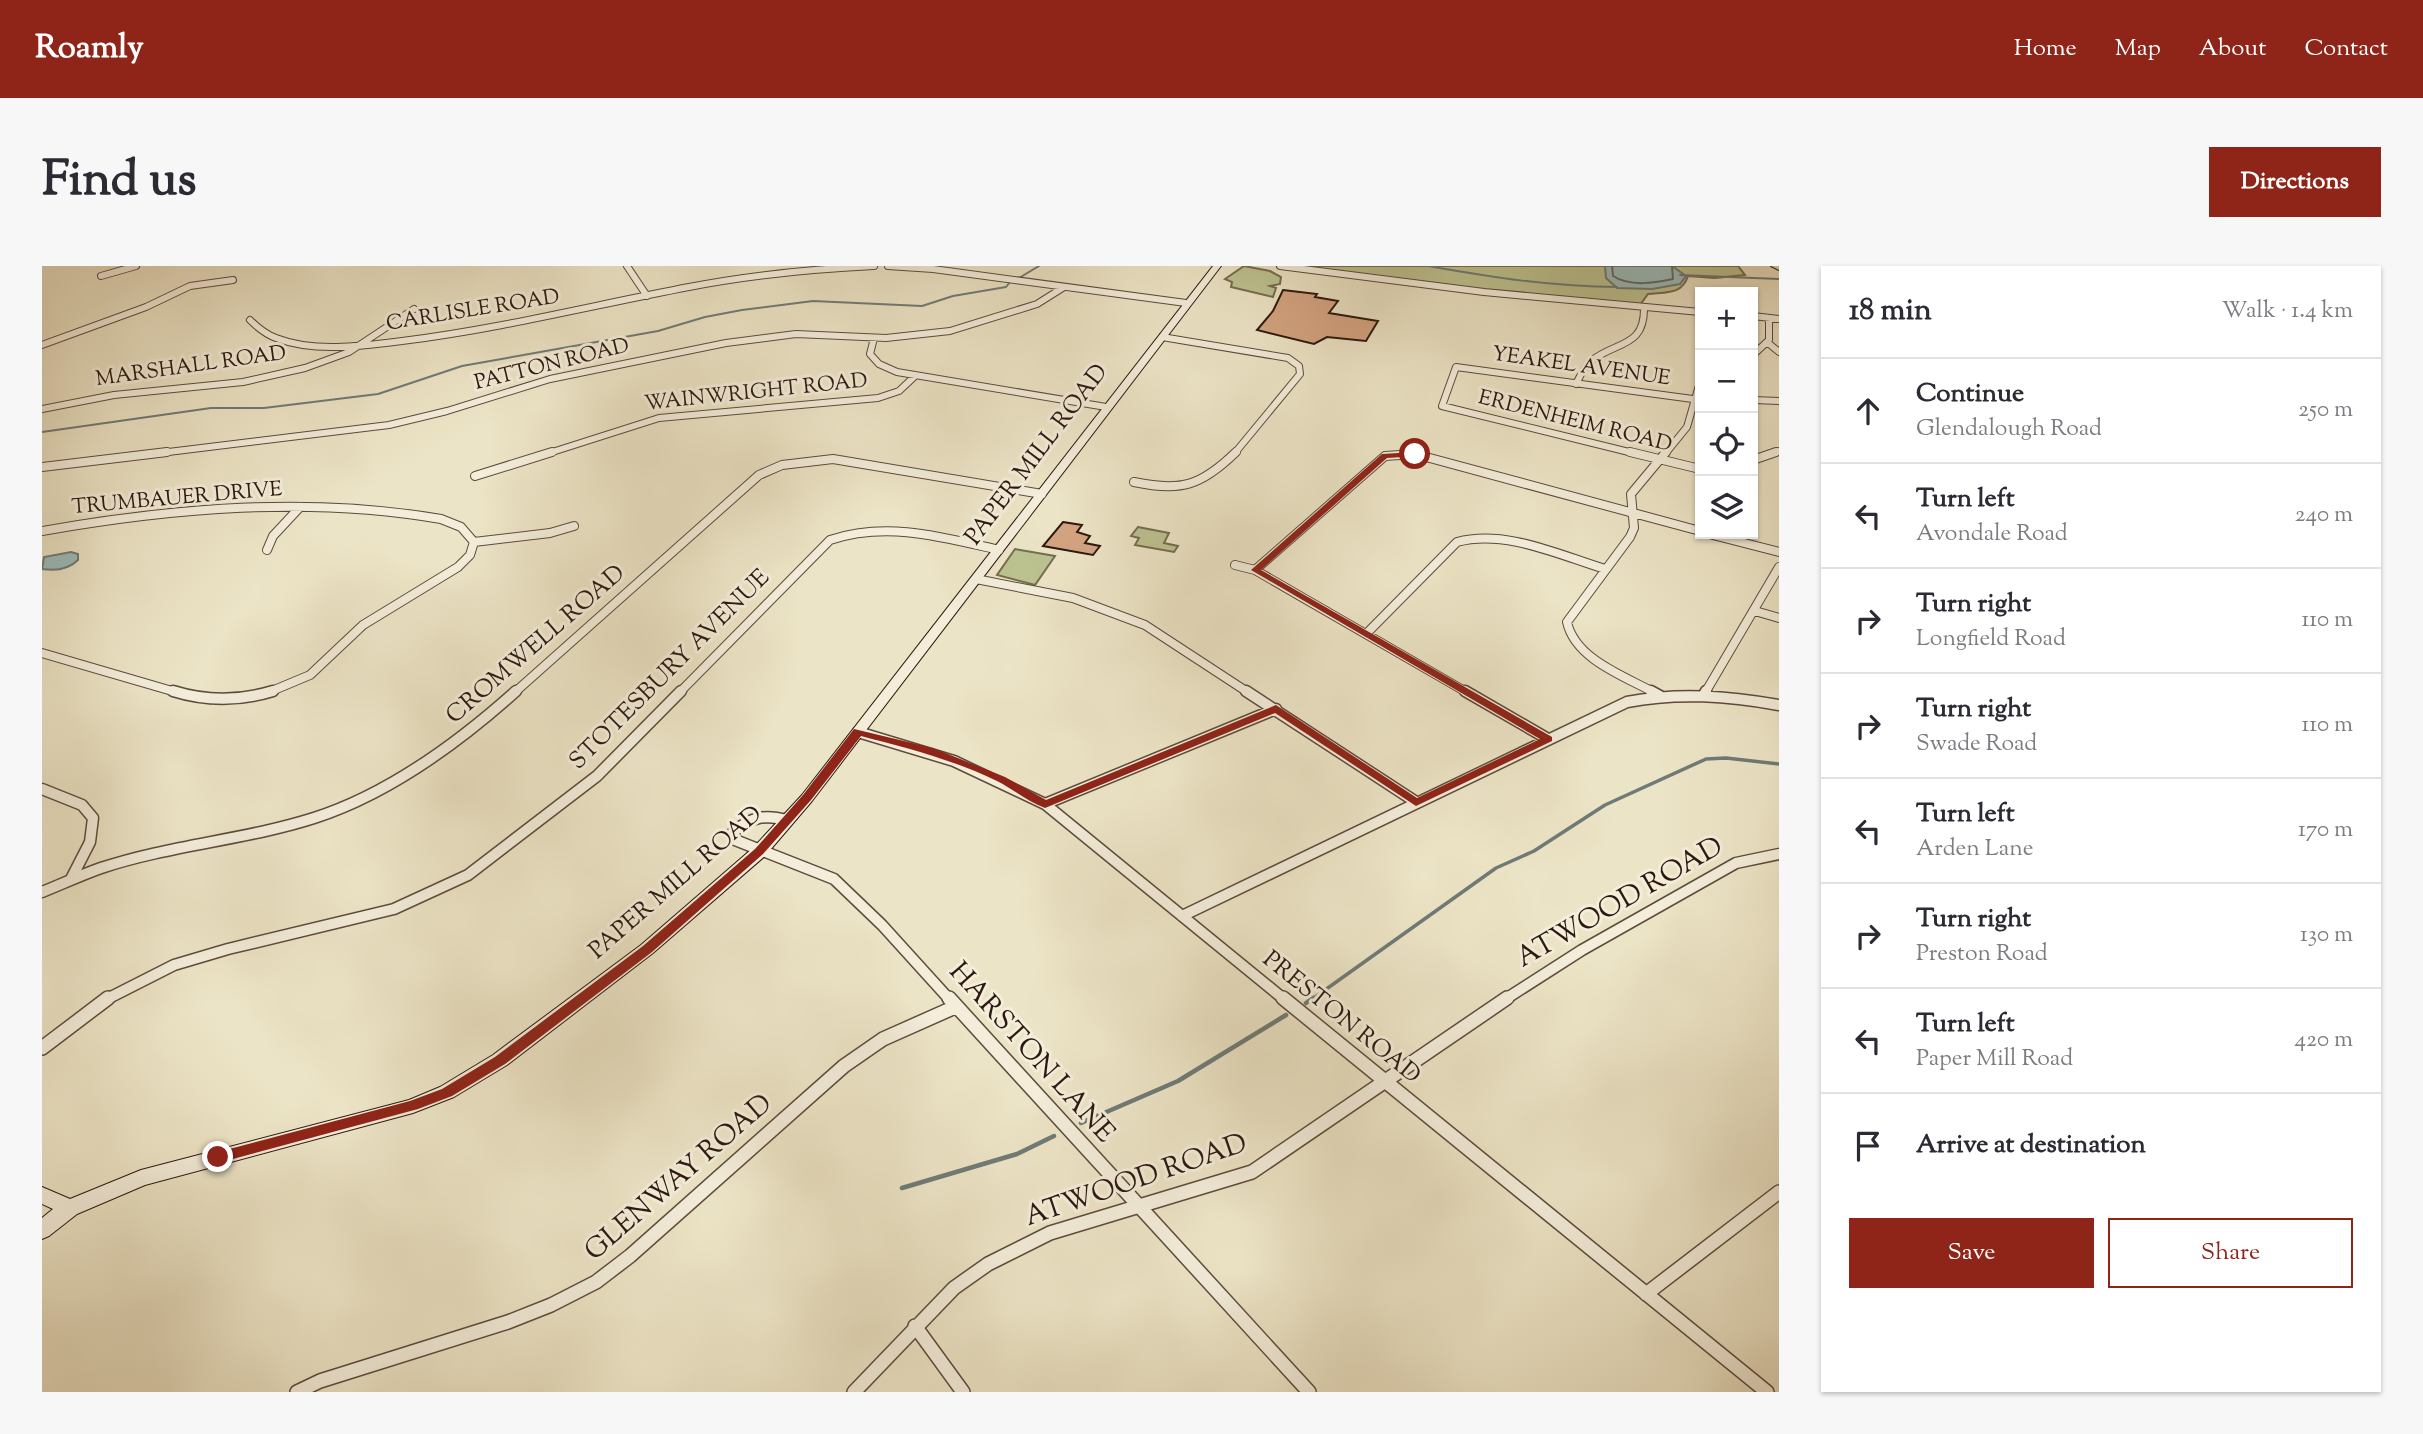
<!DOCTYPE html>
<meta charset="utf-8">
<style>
:root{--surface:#fff;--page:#f7f7f7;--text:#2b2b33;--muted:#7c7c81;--line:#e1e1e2;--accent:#8f2418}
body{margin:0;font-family:"Sorts Mill Goudy",serif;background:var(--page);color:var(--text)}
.controls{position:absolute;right:21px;top:21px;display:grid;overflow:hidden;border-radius:0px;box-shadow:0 2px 5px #0004}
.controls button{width:63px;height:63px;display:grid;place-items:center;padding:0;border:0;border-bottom:2px solid var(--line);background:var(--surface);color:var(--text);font:35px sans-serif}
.stop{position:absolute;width:21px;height:21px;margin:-16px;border:5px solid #8f2418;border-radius:50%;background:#fff}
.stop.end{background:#8f2418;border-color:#fff;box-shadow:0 2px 7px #0008}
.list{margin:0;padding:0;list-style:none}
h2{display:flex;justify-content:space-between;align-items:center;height:91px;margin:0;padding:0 28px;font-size:30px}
h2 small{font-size:23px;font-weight:400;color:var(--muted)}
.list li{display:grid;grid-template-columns:46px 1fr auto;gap:21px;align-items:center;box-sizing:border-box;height:105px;padding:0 28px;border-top:2px solid var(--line)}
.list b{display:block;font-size:26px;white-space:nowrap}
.list p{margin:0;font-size:23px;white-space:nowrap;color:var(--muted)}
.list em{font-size:23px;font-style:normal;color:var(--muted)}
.actions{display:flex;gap:14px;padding:21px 28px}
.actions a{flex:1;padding:16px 0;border:2px solid var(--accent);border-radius:0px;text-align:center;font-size:24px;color:var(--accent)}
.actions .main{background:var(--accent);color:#fff}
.icon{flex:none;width:38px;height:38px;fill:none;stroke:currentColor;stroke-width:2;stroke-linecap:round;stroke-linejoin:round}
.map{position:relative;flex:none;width:1737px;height:1126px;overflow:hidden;border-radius:0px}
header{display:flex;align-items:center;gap:42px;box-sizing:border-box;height:98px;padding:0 35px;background:var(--accent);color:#fff}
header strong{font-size:33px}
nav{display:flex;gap:38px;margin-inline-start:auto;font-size:24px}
.intro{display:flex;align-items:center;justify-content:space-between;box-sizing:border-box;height:168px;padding:0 42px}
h1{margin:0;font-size:49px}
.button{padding:18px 32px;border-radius:0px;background:var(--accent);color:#fff;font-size:24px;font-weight:700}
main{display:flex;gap:42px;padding:0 42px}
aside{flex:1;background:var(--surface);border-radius:0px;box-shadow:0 2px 5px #0004}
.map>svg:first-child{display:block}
.green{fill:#bdc291;stroke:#756d50;stroke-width:2}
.water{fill:#9bbdbc;stroke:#6f7b77;stroke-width:2}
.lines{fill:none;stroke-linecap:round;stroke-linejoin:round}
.shore{stroke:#646a66;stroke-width:2}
.stream-far2{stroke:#6f7b77;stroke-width:2}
.stream-far1{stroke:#6f7b77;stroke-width:3.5}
.stream{stroke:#6f7b77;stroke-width:4.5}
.building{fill:#d4a482;stroke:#2d180f;stroke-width:2}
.street-far3-casing{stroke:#5d4b3d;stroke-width:8}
.street-far2-casing{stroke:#5d4b3d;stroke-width:10}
.street-far1-casing{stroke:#5d4b3d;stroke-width:13}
.street-casing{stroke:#5d4b3d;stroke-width:16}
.secondary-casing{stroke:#2d180f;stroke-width:2}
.primary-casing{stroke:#2d180f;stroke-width:2}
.street-far3{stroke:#f3edda;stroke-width:6}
.street-far2{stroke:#f3edda;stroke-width:8}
.street-far1{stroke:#f3edda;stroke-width:10}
.street{stroke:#f3edda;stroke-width:13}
.secondary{fill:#f3edda;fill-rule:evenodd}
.primary{fill:#ece4c6;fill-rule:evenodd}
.route{fill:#8f2418}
.labels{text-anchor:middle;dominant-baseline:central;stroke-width:6;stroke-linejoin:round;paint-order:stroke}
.far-street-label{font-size:21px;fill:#2d180f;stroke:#f3edda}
.street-label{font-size:24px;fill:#2d180f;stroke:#f3edda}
.near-street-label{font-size:28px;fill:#2d180f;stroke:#f3edda}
</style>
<header>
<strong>Roamly</strong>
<nav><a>Home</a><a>Map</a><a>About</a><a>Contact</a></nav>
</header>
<div class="intro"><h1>Find us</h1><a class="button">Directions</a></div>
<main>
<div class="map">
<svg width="1737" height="1126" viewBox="0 0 1737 1126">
<rect width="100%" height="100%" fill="#ece4c6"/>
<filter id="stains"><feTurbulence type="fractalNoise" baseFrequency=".00286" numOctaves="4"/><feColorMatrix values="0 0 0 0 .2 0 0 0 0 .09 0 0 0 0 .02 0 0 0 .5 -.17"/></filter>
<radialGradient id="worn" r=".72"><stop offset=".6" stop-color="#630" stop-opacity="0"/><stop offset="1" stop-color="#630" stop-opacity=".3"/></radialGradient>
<path class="green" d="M1202,0L1228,5L1239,11L1238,18L1228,20L1234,22L1231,31L1189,21L1190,16L1183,13Z
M1253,0H1696L1703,9L1673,12L1646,10C1640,29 1624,26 1606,28L1598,39L1473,28Z
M1096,261L1127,267L1122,277L1136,280L1132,286L1093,279L1097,272L1089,270Z
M973,283L1013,290L993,319L955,309Z"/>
<path class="water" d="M1563,0H1630L1644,10L1638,18L1610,23L1575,22L1564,12Z
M29,286L36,288V294C27,303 13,305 0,303L2,291Z"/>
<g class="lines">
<path class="shore" d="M1570,0L1571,10C1588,21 1612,17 1631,13L1630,0"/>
<path class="stream-far2" d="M1386,0C1449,11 1511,21 1575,21
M1638,9L1737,13
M977,12L997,0
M0,166L169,142H222L336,128L420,100L616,65L663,51L700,44L771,35L880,40L911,30L964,21L968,16"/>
<path class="stream-far1" d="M1269,734L1454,602L1492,585L1563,539L1664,493L1684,492L1737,498"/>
<path class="stream" d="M1264,737L1271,732
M1039,857L1136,815L1244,749
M860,922L975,888L1012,870"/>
</g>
<path class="building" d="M1241,24L1275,28L1273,31L1296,35L1287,47L1336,55L1324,75L1285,71L1272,78L1215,64L1231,45Z
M1021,256L1040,259L1035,266L1048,270L1043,277L1058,280L1051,289L1001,280Z"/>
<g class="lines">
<defs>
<path id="street-far3" d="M585,0L605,30
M846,0L891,3L1144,37
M1238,0L1442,26L1658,46
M59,10L94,0
M1711,50L1737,53
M208,54C216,62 223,68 234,72C272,87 321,80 360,75C457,63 552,39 647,21C709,9 770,3 832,0
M1120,71L1246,92L1257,100L1258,108L1192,188
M832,72L828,88L837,98L855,106L1064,141
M1726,77L1737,86
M0,79L104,41L148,20L191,14
M1711,89L1727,74V52
M1534,118C1538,110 1542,101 1549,95C1574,75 1603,82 1602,41
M1711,134L1737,135
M0,143L72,129L201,116L263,102L307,86L372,43
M110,188L347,159L405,145L508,113L684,77L754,68L844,72L908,65L995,38L1022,21
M504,188L617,152L836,132L857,125L873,110
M1595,188L1400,140L1414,101L1658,134
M1623,188L1645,161L1658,116
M1729,188L1737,185"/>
<path id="street-far2" d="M1588,186L1658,203
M1711,194L1734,186
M0,201L125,186
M433,210L510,186
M1092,216C1139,226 1159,220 1194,186
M0,265C131,242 267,230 399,253L419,261L432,276
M1667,268L1737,286
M432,276L508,267L532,260
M225,284L231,270L258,241
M1193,299L1213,304L1426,427
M1213,304L1343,190L1373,188L1658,265
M934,313L1031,332L1103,359L1207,427
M1713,345L1737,352
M1325,367L1415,276C1463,263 1517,289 1563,303
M0,387L137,427
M225,427L268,409L321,359L416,301L428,289L432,276
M472,427L717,209L740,199L791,193L1000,228
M637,427L788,274C845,255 900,271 957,284
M1613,427C1582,410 1533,393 1525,356L1588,271L1592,262L1589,228L1624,186
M1663,427L1737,301"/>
<path id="street-far1" d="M131,425C163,435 198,435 231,425
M1204,425L1374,536
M1423,425L1506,473
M1609,425L1618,430
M1662,429L1664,425
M816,466L912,495L1003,538L1243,734
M0,523L40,539L51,552L48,576L29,613
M1003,538L1234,443
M745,554C722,548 710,551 691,566L693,574L792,613L840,659L908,734
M0,626C20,618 39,609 59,602C128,579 203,574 272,552C347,528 416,477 474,425
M1140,650L1585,436C1637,426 1686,430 1737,439
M63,734L132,699L186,683L352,643L426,609L555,510L639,425
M1462,734L1540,684L1694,597L1737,588"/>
<path id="street" d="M907,732L1267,1126
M1241,732L1725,1126
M0,782L66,732
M1604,1028L1737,926
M873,1060L921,1126
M255,1126L278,1115L466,1056L509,1039L554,1016L588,990L802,800L841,773L913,741
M812,1126L912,1022L946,998L1008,967L1210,906L1465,732"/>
<path id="secondary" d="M1171,0H1179L770,535L723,590L611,687L465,799L412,831L371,847L103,919L35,948L7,970L0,973V952L11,943L0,938V921L28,933L99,904L367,834L398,821L451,789L599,679L711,582L760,529Z"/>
<path id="primary" d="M1729,0H1737V4Z"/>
</defs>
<use href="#street-far3" class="street-far3-casing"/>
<use href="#street-far2" class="street-far2-casing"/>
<use href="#street-far1" class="street-far1-casing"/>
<use href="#street" class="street-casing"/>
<use href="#secondary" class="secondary-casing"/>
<use href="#primary" class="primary-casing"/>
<use href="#street-far3" class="street-far3"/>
<use href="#street-far2" class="street-far2"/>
<use href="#street-far1" class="street-far1"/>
<use href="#street" class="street"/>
<use href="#secondary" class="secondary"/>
<use href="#primary" class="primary"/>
</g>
<path class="route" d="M1373,186L1376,190L1345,192L1219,304L1510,471V475L1374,540L1233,447L1003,542C986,536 971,523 955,515C912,494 865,482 819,470L769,534L721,588L610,686L463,798L410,830L376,843L176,897L171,895L169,891L171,887L176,886L368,835L400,823L453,791L601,680L713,583L761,529L812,463L891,482L963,511L1004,534L1234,439L1375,532L1498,473L1209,304L1340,188Z"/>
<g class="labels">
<g class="far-street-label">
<text transform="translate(431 45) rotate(-9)">CARLISLE ROAD</text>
<text transform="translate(510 99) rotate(-14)">PATTON ROAD</text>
<text transform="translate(149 101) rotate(-8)">MARSHALL ROAD</text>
<text transform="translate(1539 101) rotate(8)">YEAKEL AVENUE</text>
<text transform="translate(714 127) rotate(-6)">WAINWRIGHT ROAD</text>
<text transform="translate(1533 156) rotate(14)">ERDENHEIM ROAD</text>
<text transform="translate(135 233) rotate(-5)">TRUMBAUER DRIVE</text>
</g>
<g class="street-label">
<text transform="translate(995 189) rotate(-53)">PAPER MILL ROAD</text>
<text transform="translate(494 379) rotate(-41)">CROMWELL ROAD</text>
<text transform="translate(628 404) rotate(-45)">STOTESBURY AVENUE</text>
<text transform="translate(634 617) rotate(-41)">PAPER MILL ROAD</text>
<text transform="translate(1299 752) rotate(39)">PRESTON ROAD</text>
</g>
<g class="near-street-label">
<text transform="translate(1578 637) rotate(-30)">ATWOOD ROAD</text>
<text transform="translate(989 787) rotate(48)">HARSTON LANE</text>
<text transform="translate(637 912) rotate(-41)">GLENWAY ROAD</text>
<text transform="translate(1094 915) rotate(-19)">ATWOOD ROAD</text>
</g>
</g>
<rect width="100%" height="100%" filter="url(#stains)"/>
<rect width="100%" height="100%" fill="url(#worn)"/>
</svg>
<div class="controls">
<button>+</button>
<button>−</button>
<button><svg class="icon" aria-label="locate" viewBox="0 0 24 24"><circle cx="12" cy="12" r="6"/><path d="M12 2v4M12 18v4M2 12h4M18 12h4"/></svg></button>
<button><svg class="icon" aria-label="layers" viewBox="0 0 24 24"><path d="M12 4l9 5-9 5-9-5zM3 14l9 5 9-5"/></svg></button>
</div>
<div class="stop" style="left:1373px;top:188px"></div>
<div class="stop end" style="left:176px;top:891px"></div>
</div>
<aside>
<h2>18 min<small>Walk · 1.4 km</small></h2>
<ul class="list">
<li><svg class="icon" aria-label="ahead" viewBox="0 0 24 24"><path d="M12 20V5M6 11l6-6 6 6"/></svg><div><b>Continue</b><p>Glendalough Road</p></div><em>250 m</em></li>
<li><svg class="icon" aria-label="left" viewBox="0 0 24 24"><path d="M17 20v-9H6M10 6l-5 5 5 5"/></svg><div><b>Turn left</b><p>Avondale Road</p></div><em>240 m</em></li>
<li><svg class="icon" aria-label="right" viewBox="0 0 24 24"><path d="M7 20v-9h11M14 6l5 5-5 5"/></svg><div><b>Turn right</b><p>Longfield Road</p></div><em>110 m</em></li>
<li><svg class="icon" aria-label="right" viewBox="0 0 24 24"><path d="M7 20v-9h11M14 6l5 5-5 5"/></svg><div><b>Turn right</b><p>Swade Road</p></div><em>110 m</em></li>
<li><svg class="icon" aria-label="left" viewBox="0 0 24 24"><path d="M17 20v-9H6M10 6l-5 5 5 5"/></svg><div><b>Turn left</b><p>Arden Lane</p></div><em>170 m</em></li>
<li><svg class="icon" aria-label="right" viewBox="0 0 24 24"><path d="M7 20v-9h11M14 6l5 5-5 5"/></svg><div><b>Turn right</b><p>Preston Road</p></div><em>130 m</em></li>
<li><svg class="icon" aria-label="left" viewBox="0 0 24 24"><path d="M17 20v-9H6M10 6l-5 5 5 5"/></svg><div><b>Turn left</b><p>Paper Mill Road</p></div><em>420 m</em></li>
<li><svg class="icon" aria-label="arrive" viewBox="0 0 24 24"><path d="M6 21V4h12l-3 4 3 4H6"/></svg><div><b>Arrive at destination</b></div></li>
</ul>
<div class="actions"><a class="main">Save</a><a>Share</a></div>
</aside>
</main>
